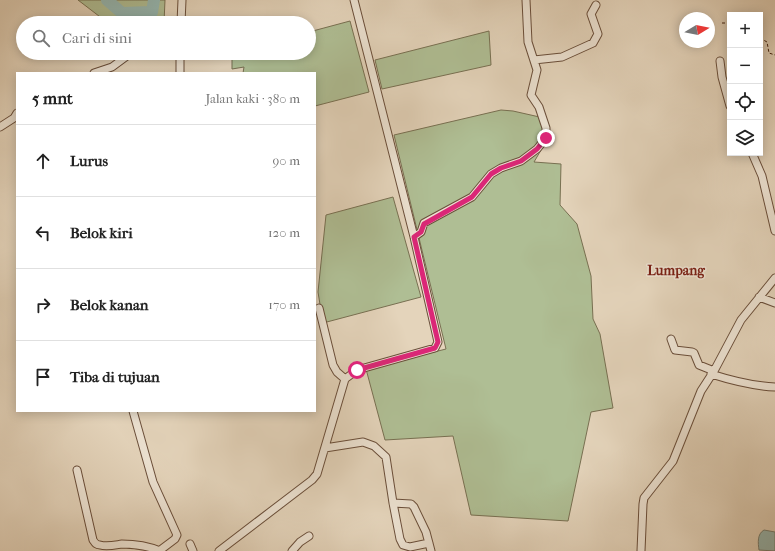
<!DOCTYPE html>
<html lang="id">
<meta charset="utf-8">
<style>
:root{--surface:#fff;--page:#f2f2f2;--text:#222;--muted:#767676;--line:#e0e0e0}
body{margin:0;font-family:"IM FELL French Canon",serif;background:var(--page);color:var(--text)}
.controls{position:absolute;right:12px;top:12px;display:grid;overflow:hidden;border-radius:0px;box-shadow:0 2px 10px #0003}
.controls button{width:36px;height:36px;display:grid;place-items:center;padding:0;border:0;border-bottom:1px solid var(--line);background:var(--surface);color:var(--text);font:20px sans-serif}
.compass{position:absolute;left:679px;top:12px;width:36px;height:36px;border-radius:50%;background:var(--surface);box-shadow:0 2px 10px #0003;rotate:80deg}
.stop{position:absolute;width:12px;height:12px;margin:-9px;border:3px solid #db2777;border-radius:50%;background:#fff}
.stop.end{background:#db2777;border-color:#fff;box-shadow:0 1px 4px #0008}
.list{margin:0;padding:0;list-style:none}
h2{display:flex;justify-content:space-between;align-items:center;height:52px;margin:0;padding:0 16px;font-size:17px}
h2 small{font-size:13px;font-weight:400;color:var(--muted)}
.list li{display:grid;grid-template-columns:26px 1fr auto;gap:12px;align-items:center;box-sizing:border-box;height:72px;padding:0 16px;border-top:1px solid var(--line)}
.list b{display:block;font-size:15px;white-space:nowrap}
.list em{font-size:13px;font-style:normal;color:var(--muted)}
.icon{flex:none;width:22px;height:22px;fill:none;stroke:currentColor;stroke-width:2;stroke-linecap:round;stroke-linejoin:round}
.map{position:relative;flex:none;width:775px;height:551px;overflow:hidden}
.search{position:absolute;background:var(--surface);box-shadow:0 2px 10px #0003;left:16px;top:16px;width:300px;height:44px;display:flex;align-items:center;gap:10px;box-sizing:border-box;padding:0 14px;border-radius:22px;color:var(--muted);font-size:15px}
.panel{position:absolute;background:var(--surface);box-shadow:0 2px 10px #0003;left:16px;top:72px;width:300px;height:340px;border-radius:0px}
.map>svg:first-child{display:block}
.green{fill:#afbe94;stroke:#787052}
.water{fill:#95b8b3;stroke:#747c71}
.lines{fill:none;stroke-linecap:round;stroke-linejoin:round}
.river{stroke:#95b8b3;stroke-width:12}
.minor-casing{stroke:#6a4e3a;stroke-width:9}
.path{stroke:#42210f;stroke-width:1;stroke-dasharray:3 2;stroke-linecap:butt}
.minor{stroke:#ede3d3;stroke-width:7}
.route{stroke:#db2777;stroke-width:5}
.labels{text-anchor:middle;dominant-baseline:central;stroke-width:3;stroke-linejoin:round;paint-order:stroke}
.quarter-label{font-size:14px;font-weight:bold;fill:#7a1f14;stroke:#ede3d3}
</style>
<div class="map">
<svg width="775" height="551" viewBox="0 0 775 551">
<rect width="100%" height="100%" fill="#e4d4bb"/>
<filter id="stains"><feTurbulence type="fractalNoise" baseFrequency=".005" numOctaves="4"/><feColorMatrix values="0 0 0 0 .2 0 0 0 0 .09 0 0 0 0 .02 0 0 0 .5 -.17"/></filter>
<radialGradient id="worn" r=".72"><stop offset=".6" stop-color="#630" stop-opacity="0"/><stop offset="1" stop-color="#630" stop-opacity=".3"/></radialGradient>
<path class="green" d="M78,0H165L164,23H108Z
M350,21L369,92L315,106V73H243L244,67L232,69V53H309V32Z
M489,31L491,65L382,89L375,60Z
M501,110L513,111L544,118V145L534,162L561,164L560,205L577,224L591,276L593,319L600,334L613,408L591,412L568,521L471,515L453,436L385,440L366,369L446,349L394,135Z
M393,197L421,297L323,323L318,292L326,215Z"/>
<path class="water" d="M764,530L775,532V551L759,550C758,543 757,534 764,530Z"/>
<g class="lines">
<path class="river" d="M107,0L122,13L152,12L154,0"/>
<defs>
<path id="minor" d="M181,23L182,0
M534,60L562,57L593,43L598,34L591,14L596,5
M720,61L722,77L730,106
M94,73L112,67L131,53
M180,73V53
M0,127L14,118L17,113
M752,153L762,176L775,231
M414,237L421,232L424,223L472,197L491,174L501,168L521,161L537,149L546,138V128L539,107L531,95L537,70L528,42L526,0
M759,297L775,303
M319,308L333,365L337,372L345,379
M671,339L675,350L692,352L694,353L699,365L714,371
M711,374C733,381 753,386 775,387
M133,411L153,482L177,535L175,539L159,551
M325,448L363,442L374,446L386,457L393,503L400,539L403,545L410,547L429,543
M77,470L93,540C95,543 96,545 100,545C107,547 115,545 122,544C135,544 148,546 160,551
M393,503L411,504L414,507L426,532L431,551
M190,544L193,551
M219,551L312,480L317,474L345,379L357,370L435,348L438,342L414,237L354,0
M292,551L300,542L309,536
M641,551L643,504L644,498L673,461L701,391L714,371L741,320L775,278"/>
</defs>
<use href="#minor" class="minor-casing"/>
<path class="path" d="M722,23H730
M760,38L767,42L769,53L775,55"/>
<use href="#minor" class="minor"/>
</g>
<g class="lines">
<path class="route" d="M357,370L435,348L438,342L414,237L421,232L424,224L472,197L491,174L501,168L521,161L537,149L546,138"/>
</g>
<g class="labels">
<g class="quarter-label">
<text x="676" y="270">Lumpang</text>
</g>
</g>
<rect width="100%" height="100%" filter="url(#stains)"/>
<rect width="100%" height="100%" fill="url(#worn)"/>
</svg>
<div class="controls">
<button>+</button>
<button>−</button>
<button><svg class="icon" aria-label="locate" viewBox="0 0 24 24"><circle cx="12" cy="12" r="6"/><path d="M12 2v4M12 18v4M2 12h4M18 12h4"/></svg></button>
<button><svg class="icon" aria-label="layers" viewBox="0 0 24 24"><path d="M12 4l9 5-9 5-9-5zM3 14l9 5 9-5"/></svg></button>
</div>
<svg class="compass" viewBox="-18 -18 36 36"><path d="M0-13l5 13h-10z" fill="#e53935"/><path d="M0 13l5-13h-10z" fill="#767676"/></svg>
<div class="stop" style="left:357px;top:370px"></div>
<div class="stop end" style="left:546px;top:138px"></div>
<div class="search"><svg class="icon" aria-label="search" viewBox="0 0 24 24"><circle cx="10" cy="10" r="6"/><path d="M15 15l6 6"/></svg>Cari di sini</div>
<section class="panel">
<h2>5 mnt<small>Jalan kaki · 380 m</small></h2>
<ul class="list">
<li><svg class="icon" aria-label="ahead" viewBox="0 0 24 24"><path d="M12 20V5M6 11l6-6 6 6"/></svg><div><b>Lurus</b></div><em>90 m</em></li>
<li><svg class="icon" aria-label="left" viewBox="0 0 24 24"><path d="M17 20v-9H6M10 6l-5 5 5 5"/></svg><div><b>Belok kiri</b></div><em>120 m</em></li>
<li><svg class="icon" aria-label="right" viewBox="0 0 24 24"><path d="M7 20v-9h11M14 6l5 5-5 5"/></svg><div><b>Belok kanan</b></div><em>170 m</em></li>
<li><svg class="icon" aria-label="arrive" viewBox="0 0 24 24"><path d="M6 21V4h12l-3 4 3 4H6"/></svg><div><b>Tiba di tujuan</b></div></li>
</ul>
</section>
</div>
